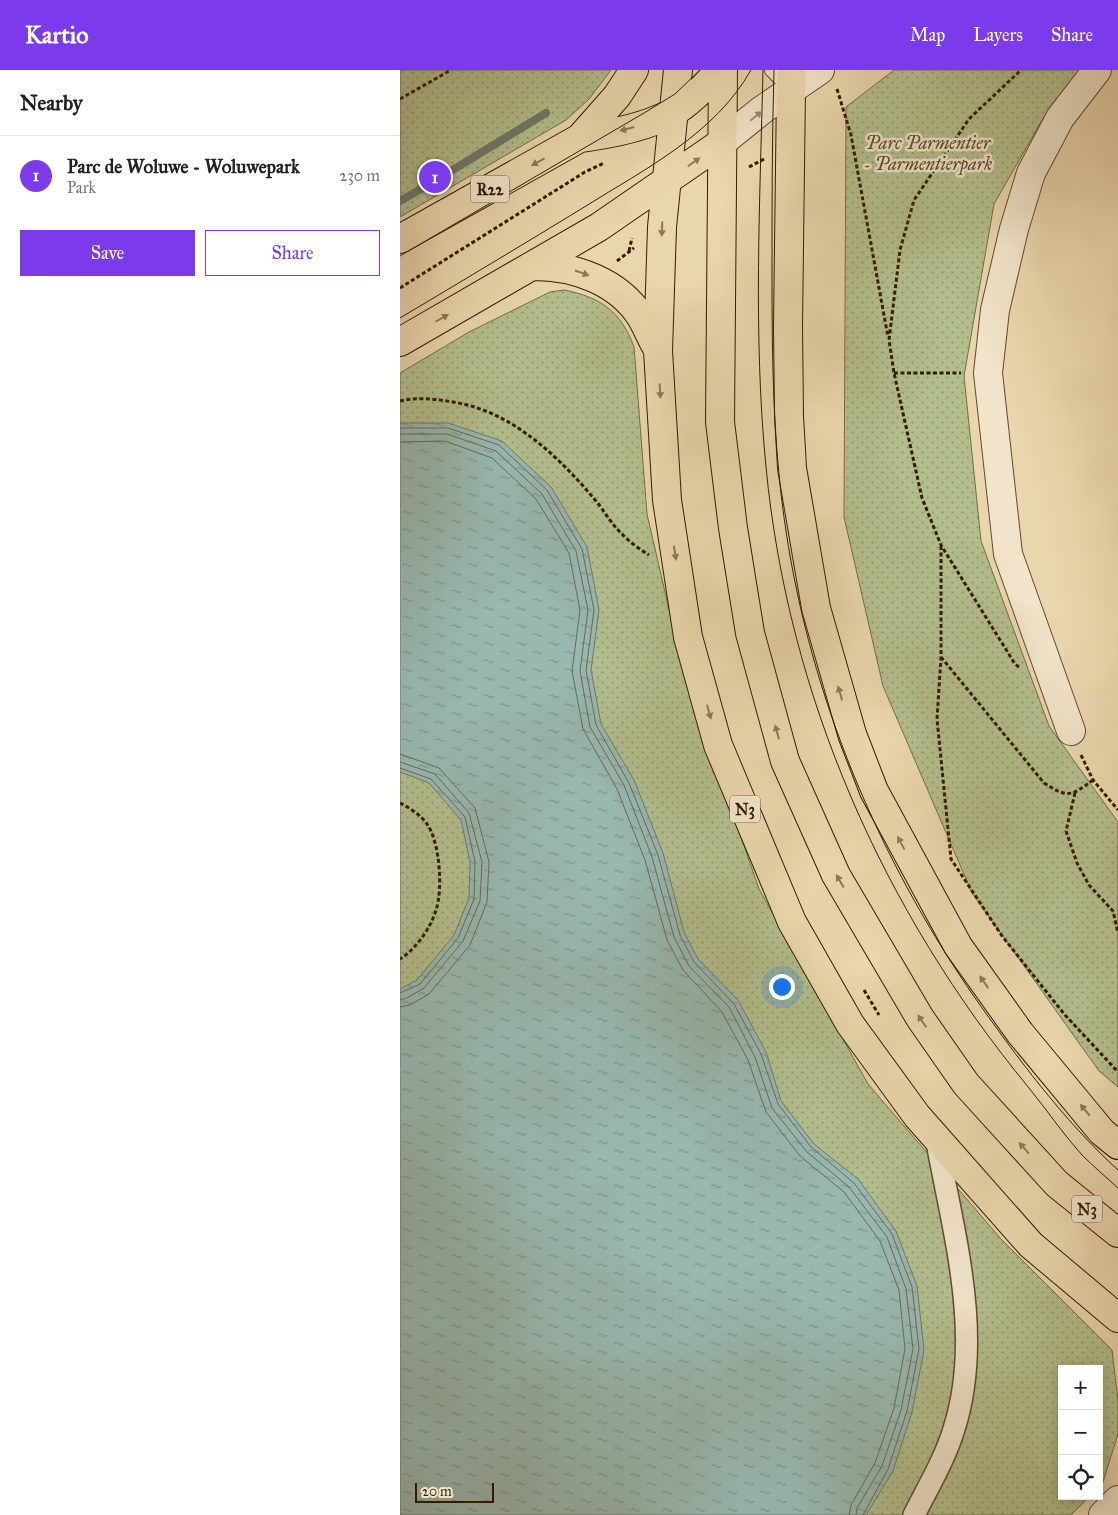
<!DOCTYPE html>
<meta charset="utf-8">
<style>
:root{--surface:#fff;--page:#f6f6f6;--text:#222;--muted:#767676;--line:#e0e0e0;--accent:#7c3aed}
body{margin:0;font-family:"IM FELL Great Primer",serif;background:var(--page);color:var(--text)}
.controls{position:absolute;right:15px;bottom:15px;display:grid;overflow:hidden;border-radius:0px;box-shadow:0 2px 12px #0003}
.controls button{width:45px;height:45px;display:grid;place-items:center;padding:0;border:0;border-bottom:1px solid var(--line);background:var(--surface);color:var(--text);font:25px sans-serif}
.scale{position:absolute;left:15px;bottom:12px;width:79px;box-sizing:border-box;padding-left:5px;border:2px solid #341b01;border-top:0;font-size:14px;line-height:18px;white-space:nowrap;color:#341b01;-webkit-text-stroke:4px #f1e4ca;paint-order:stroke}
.you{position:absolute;left:381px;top:916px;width:18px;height:18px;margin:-12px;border:4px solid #fff;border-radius:50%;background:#1a73e8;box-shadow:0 0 0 8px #1a73e833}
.badge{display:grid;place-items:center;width:32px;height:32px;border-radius:50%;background:var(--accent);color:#fff;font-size:16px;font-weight:700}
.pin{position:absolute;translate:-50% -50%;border:2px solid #fff;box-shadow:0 1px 5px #0006}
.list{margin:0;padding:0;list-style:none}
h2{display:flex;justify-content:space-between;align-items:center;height:65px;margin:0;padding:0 20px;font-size:21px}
h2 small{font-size:16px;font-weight:400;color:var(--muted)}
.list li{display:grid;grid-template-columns:32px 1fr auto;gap:15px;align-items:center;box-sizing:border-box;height:80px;padding:0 20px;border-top:1px solid var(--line)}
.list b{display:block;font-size:19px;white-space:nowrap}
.list p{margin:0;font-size:16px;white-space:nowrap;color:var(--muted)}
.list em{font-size:16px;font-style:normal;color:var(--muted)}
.actions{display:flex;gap:10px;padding:15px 20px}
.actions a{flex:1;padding:11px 0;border:1px solid var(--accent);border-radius:0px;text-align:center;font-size:18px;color:var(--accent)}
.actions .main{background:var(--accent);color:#fff}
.icon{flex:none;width:28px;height:28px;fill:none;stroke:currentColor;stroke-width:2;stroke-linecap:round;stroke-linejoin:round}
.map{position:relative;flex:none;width:718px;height:1445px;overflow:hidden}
header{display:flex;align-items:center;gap:30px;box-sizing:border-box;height:70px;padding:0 25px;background:var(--accent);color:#fff}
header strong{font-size:24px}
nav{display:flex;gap:28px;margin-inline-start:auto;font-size:18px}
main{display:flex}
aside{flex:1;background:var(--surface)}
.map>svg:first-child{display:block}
.grass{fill:url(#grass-dots);stroke:#746c47}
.water{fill:url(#water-ripples);stroke:#70796a}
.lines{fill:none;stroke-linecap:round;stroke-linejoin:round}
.shore{stroke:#666a58;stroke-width:1}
.stream{stroke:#70796a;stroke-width:8}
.service-casing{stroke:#624a2c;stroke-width:16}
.pedestrian-casing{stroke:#624a2c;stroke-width:24}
.minor-casing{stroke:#624a2c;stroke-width:30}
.tertiary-casing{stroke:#624a2c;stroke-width:30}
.primary-casing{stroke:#341b01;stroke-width:30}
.trunk-casing{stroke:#341b01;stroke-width:30}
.path{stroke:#341b01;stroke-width:3;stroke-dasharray:4 2.5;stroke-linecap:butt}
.service{stroke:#f1e4ca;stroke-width:14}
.pedestrian{stroke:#f1e4ca;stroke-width:21}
.minor{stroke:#f1e4ca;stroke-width:28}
.tertiary{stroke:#f1e4ca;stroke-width:28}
.primary{stroke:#ead6ad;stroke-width:28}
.trunk{stroke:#ead6ad;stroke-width:28}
.tram{stroke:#341b01;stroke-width:1}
.oneway{fill:#9c8a70}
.oneway2{fill:#8f7857}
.labels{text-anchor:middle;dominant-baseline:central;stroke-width:5;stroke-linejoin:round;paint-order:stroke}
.shield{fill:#f1e4ca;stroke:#6d573d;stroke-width:1}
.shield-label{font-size:16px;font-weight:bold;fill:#341b01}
.park-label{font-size:18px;font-style:italic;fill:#5a4c2b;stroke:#f1e4ca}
</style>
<header>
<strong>Kartio</strong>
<nav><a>Map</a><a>Layers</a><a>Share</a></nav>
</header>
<main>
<aside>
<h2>Nearby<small></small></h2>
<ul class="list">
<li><span class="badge">1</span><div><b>Parc de Woluwe - Woluwepark</b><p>Park</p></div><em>230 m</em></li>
</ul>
<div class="actions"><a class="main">Save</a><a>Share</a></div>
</aside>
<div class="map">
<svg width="718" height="1445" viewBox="0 0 718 1445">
<defs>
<pattern id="grass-dots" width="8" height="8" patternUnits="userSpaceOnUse" patternTransform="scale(1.25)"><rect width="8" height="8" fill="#b3be8d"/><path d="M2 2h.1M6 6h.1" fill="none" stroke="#929a71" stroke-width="1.8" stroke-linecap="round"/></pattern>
<pattern id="water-ripples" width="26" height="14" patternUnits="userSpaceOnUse" patternTransform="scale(1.25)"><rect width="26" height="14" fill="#98b8b0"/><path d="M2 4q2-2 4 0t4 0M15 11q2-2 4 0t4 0" fill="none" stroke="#7d958d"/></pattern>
</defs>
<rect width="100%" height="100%" fill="#ead6ad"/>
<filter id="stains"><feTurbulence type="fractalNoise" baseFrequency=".004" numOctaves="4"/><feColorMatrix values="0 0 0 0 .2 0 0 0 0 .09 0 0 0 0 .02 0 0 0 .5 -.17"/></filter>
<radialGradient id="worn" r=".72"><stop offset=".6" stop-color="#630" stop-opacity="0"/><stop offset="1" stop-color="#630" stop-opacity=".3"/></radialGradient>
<path class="grass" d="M0,0H211L189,29L166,50L0,147Z
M494,0H682L642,50L594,134L564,306L581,471L649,656L718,752V1017L699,1001L572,823L483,616L444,447L446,37Z
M164,220C200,227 221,241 234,277L247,444L282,596L359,819L468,1014L601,1169L712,1280L718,1330V1364L702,1415L699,1418V1299H662V1426H690L671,1445H0V303L69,262L150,222Z"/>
<path class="water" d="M0,353H48L102,371L151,417L187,477L199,540L191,600L201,654L234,710L263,783L284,862L298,889L338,930L366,982L381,1031L414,1074L458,1109L496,1161L517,1216L524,1280L512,1342L493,1401L466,1445H0V919L17,910L54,865L69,828L70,792L61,750L29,713L0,702Z"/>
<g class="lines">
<path class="shore" d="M0,358H48L99,375L147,420L182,479L194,540L186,600L196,655L229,713L258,785L280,865L294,892L334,934L361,984L378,1034L411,1077L454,1113L492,1164L512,1217L519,1279L507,1341L488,1399L463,1445
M0,364H47L96,381L142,424L176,481L188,540L180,601L190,657L224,715L252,787L274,867L289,896L329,937L355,987L372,1038L407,1082L449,1117L487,1167L506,1219L513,1279L501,1340L482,1396L457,1438L456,1445
M0,372L45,371L92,388L136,429L169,483L180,540L172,601L183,659L217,719L245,790L267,870L283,900L322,942L348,990L366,1042L400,1086L444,1122L480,1171L499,1220L505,1279L494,1338L475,1393L451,1435L449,1445
M0,684L39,698L75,738L89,792L87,832L70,875L29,924L10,935L0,937
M0,692L35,704L69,743L82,792L80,831L63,871L24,918L7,928L0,930
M0,698L31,709L65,747L75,792L74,829L58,868L20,914L0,923"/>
<path class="stream" d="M38,109L146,43
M0,131L38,109L39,99"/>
<defs>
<path id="service" d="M372,0L391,19"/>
<path id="pedestrian" d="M514,1445C528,1417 545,1389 554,1359C584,1265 553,1162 536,1067"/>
<path id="minor" d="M671,661L608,484L588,303L595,240L614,159L631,103L660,48L697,0
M703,1445L718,1430"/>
<path id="tertiary" d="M321,73L362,40L420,0"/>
<path id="primary" d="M278,0L262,157L258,281L267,430L288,567L318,675L392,852L450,954L517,1046L631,1175L718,1248
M323,0L320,352L333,458L350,563L385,691L436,805L520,948L566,1014L657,1114L718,1163
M391,20L388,255L389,346L392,398L416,538L452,664L474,721L558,876L620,963L702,1062L718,1075
M180,68L217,26L234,0
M0,169L180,68C211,64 243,58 270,44C289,34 306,15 320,0
M134,196C174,196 218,211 241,247C247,257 251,268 257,278
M0,272L199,157L321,73"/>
<path id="trunk" d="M391,20L392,0"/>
</defs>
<use href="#service" class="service-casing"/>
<use href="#pedestrian" class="pedestrian-casing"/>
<use href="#minor" class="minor-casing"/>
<use href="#tertiary" class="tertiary-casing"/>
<use href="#primary" class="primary-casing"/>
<use href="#trunk" class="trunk-casing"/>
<path class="path" d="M437,19L451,65L488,267
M0,29L51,0
M349,97L364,89
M229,181L232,168
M217,191L234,178
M0,218L185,102L204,93
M494,303H561
M0,331C17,327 36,329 53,332C112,341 159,387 196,431C205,442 212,455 222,464C229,472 240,479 249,485
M541,476V587L537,649L551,789L602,866L665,945L718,1002
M541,587L644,713C668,728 670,727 693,710
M619,597L615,594L541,475L522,428L494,303L489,270L500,180L514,130L569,49L621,0
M681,685L693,710L718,740
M675,723L666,761L677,793L689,815L713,841L718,863
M0,733C10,738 21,745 27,754C40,772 43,820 36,840C31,858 15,880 0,889
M464,920L479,945"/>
<use href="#service" class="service"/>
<use href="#pedestrian" class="pedestrian"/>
<use href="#minor" class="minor"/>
<use href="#tertiary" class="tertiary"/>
<use href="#primary" class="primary"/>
<use href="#trunk" class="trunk"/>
<path class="tram" d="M363,0C360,132 353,265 366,397C388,626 483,841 629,1018C647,1040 663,1064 682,1085C693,1096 706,1107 718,1118
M374,0C372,68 372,136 372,204C372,290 373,376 386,461C411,628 478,787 573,925C615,985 664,1051 718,1100
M0,186L244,43L275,24L300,0
M0,248C62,211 124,174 186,136C245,99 315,64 351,0"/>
</g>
<defs><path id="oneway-solid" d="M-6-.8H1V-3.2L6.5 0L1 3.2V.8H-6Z" transform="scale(1.25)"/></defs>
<use class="oneway" href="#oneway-solid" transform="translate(356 46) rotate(-39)"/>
<g class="oneway2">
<use href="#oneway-solid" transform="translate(227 59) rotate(165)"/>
<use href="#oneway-solid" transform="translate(138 92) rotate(151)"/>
<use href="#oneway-solid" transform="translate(294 92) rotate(-35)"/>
<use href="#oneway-solid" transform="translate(262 159) rotate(92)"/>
<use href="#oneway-solid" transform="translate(182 203) rotate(19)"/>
<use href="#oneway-solid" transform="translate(42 248) rotate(-30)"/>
<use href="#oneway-solid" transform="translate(260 321) rotate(87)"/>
<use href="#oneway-solid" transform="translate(275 483) rotate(81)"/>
<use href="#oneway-solid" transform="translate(440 623) rotate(-106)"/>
<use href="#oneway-solid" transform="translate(309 642) rotate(74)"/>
<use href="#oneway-solid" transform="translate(377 662) rotate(-105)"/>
<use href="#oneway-solid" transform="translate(501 773) rotate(-118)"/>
<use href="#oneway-solid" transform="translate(440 811) rotate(-120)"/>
<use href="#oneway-solid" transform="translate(584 912) rotate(-125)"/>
<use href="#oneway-solid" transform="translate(522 951) rotate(-124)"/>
<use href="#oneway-solid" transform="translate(685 1040) rotate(-130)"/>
<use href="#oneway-solid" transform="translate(624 1078) rotate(-132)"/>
</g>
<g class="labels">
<g class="shield">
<rect x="71" y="105.5" width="38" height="27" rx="4"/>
<rect x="330" y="725.5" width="30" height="27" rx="4"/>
<rect x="672" y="1125.5" width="30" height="27" rx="4"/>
</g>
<g class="shield-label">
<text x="90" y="119">R22</text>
<text x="345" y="739">N3</text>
<text x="687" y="1139">N3</text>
</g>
<g class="park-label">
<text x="528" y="73">Parc Parmentier<tspan x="528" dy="21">- Parmentierpark</tspan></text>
</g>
</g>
<rect width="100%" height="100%" filter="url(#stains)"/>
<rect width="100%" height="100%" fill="url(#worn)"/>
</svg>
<div class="controls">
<button>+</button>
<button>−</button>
<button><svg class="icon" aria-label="locate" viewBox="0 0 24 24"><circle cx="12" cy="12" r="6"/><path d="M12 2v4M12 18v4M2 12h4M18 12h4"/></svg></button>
</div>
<div class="scale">20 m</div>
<div class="you"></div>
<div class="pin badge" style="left:35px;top:107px">1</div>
</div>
</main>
